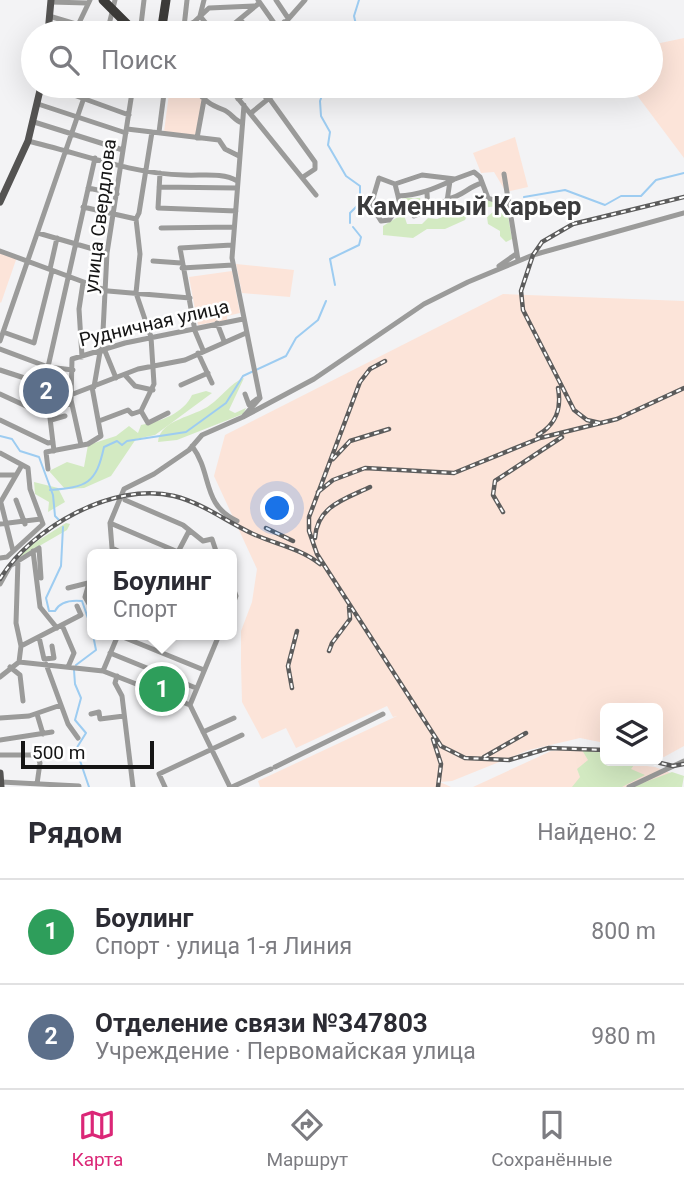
<!DOCTYPE html>
<html lang="ru">
<meta charset="utf-8">
<style>
:root{--surface:#fff;--page:#f2f2f3;--text:#2b2b33;--muted:#7c7c81;--line:#e1e1e2;--accent:#db2777}
body{margin:0;font-family:Roboto,sans-serif;background:var(--page);color:var(--text)}
.controls{position:absolute;right:21px;bottom:21px;display:grid;overflow:hidden;border-radius:10px;box-shadow:0 7px 28px #0002}
.controls button{width:63px;height:63px;display:grid;place-items:center;padding:0;border:0;border-bottom:2px solid var(--line);background:var(--surface);color:var(--text);font:35px sans-serif}
.scale{position:absolute;left:21px;bottom:18px;width:133px;box-sizing:border-box;padding-left:7px;border:4px solid #151515;border-top:0;font-size:19px;line-height:24px;white-space:nowrap;color:#151515;-webkit-text-stroke:5px #fff;paint-order:stroke}
.you{position:absolute;left:278px;top:509px;width:24px;height:24px;margin:-18px;border:5px solid #fff;border-radius:50%;background:#1a73e8;box-shadow:0 0 0 10px #1a73e833}
.badge{display:grid;place-items:center;width:46px;height:46px;border-radius:50%;background:var(--accent);color:#fff;font-size:23px;font-weight:700}
.pin{position:absolute;translate:-50% -50%;border:4px solid #fff;box-shadow:0 2px 7px #0006}
.popup{position:absolute;left:87px;top:549px;width:150px;height:91px;box-sizing:border-box;display:grid;place-content:center;border-radius:10px;background:var(--surface);filter:drop-shadow(0 2px 5px #0005);font-size:23px;white-space:nowrap;color:var(--muted)}
.popup b{font-size:26px;color:var(--text)}
.popup::after{content:'';position:absolute;left:50%;top:100%;margin-left:-14px;border:14px solid transparent;border-top-color:var(--surface)}
.list{margin:0;padding:0;list-style:none}
h2{display:flex;justify-content:space-between;align-items:center;height:91px;margin:0;padding:0 28px;font-size:30px}
h2 small{font-size:23px;font-weight:400;color:var(--muted)}
.list li{display:grid;grid-template-columns:46px 1fr auto;gap:21px;align-items:center;box-sizing:border-box;height:105px;padding:0 28px;border-top:2px solid var(--line)}
.list b{display:block;font-size:26px;white-space:nowrap}
.list p{margin:0;font-size:23px;white-space:nowrap;color:var(--muted)}
.list em{font-size:23px;font-style:normal;color:var(--muted)}
.icon{flex:none;width:38px;height:38px;fill:none;stroke:currentColor;stroke-width:2;stroke-linecap:round;stroke-linejoin:round}
.map{position:relative;flex:none;width:684px;height:787px;overflow:hidden}
.search{position:absolute;background:var(--surface);box-shadow:0 7px 28px #0002;left:21px;right:21px;top:21px;height:77px;display:flex;align-items:center;gap:18px;box-sizing:border-box;padding:0 24px;border-radius:38px;color:var(--muted);font-size:26px}
.sheet{height:301px;background:var(--surface)}
nav{display:flex;justify-content:space-around;align-items:center;box-sizing:border-box;height:98px;border-top:2px solid var(--line);background:var(--surface);font-size:19px;color:var(--muted)}
nav a{display:grid;justify-items:center;gap:4px}
nav .on{color:var(--accent)}
.map>svg:first-child{display:block}
.industrial{fill:#fce4d9}
.green{fill:#d3eac2}
.water{fill:#9dccf1}
.lines{fill:none;stroke-linecap:round;stroke-linejoin:round}
.stream{stroke:#9dccf1;stroke-width:2}
.minor{stroke:#9b9b9a;stroke-width:5}
.major{stroke:#545352;stroke-width:7}
.highway{stroke:#3c3b39;stroke-width:9}
.rail-casing{stroke:#5c5c5c;stroke-width:4.5}
.rail{stroke:#fff;stroke-width:2;stroke-dasharray:5;stroke-linecap:butt}
.labels{text-anchor:middle;dominant-baseline:central;stroke-width:5;stroke-linejoin:round;paint-order:stroke}
.street-label{font-size:19px;fill:#151515;stroke:#fff}
.district-label{font-size:26px;font-weight:bold;fill:#3c3c3d;stroke:#fff}
</style>
<div class="map">
<svg width="684" height="787" viewBox="0 0 684 787">
<rect width="100%" height="100%" fill="#f3f3f5"/>
<path class="industrial" d="M684,38V158L630,86H651V45Z
M170,86H189L202,100L196,137L164,132Z
M515,137L528,187L506,192L494,172L481,173L473,153Z
M0,251L17,257L1,303L0,302Z
M236,264L294,270L290,297L242,293Z
M232,271L240,313L227,316V320L198,325L189,277Z
M503,294L684,301V746L664,757L658,755V708H605V743L580,738L529,750L452,781L440,782L451,787H260L258,781L397,716L393,717L387,706L296,748L286,728L262,739L242,702L241,664V631L252,602L257,569L214,476L225,435Z
M582,748L605,757V761L655,767L681,777L678,787H473L551,751Z"/>
<path class="green" d="M483,193L499,206L470,209L465,220L445,229H427L413,238L383,235V226L401,215L402,198H420L421,202L404,215L407,224H422L428,218L437,219L447,215L429,210L431,206H461Z
M507,210L512,239L506,242L500,236V231L488,224L487,217L493,212Z
M244,378L229,410L235,413L246,408L243,414L177,440L158,442C160,419 195,417 210,405C222,397 230,383 244,378Z
M206,391L212,393L155,435L136,439L111,476L84,488L65,489L49,471L67,462L84,467L88,445L116,436L129,426L138,433L141,425C160,422 184,413 192,395Z
M34,482L58,488L65,502L48,512L49,502L35,494Z
M66,523L70,524L67,530L15,560L28,547Z
M582,750L605,753V761H637L631,769L645,775L622,787H572L580,777L577,769L588,760Z
M672,772L684,776L682,787H632Z"/>
<path class="water" d="M388,86H429L425,91L397,96Z"/>
<g class="lines">
<path class="stream" d="M358,33L354,16L359,0
M329,86L324,90L320,101L321,116L330,132L328,145L346,176L360,186V203L350,213V223
M524,197L565,190L605,205L621,196H641L656,180L684,173
M335,285L330,259L359,245L361,237L353,227
M0,436L12,439L20,451L39,457L53,495L55,516L60,521
M50,490C87,487 96,484 104,447L117,441L122,445L127,441L186,432L226,403L243,376L286,356L296,338L318,320L326,301
M63,527L61,566L46,598L49,611H55C60,601 71,600 82,601L92,630
M76,665L96,650L93,635
M74,670L75,684L81,698L75,720L86,733L76,749L89,787"/>
<path class="minor" d="M204,0L200,16L214,33
M258,0L279,30
M276,0L288,18
M51,2L87,3
M49,16L106,33
M240,19L251,33
M284,22L294,32L307,29V33
M79,23L90,0
M184,27L187,0
M107,33L115,0
M140,33L144,0
M173,33L194,22L209,8L254,6
M223,33L258,4
M276,33L305,0
M49,86L129,115
M193,86C205,100 207,104 224,110C231,113 234,120 242,123
M228,86L316,195
M256,86L267,99
M133,88L164,93
M202,97L216,86
M269,98L315,162V169L303,177
M238,99L255,86
M38,104L126,133
M244,105L232,258L260,398
M251,113L284,86
M34,122L123,150
M127,129L219,140L225,149L239,156
M159,132L165,86
M197,138L204,100
M28,141C79,153 131,174 184,175C201,176 223,172 237,181
M160,173L158,208L236,211
M504,174L518,260
M395,184L398,196C420,195 433,189 453,180
M159,187L237,188
M88,188L117,194
M398,196L400,205L389,220L381,221L371,205L379,178L395,184L422,175L455,179L474,172L480,177L488,198L509,205
M447,199C464,196 467,187 482,183
M429,204L447,201L450,181
M83,207L136,219
M414,216L428,210L427,193
M161,228L234,227
M38,233L107,253
M0,251L108,291L190,298
M153,261L181,263
M499,266L516,254
M182,268L233,265
M50,269L57,238
M217,323L224,341
M3,332L34,343L52,271
M0,341L88,86
M0,349L48,367L73,370
M203,350L195,331L180,248L232,245
M102,351L107,253L133,86
M105,351L116,378
M198,353L212,383
M82,357L79,309L83,283
M0,370L46,385
M125,375L135,386L153,390
M181,385L208,373
M94,387L100,352
M0,394L39,412L49,409
M245,394L249,405L257,399
M48,396L73,394L138,369L185,360L246,333
M49,408L71,404
M141,411L148,423L168,413
M243,417L314,379L424,304L468,282L533,255L684,213
M0,420L48,443L53,442
M51,420L65,416
M99,421L128,410L132,414L141,411L154,384L151,337L136,293L140,254L136,219L139,213L152,132
M81,445L71,400L72,359L125,343L243,319
M192,446C213,474 201,504 237,521
M54,451L46,385L48,367L95,158
M0,453L28,468L30,489L43,524L7,557L0,558
M48,469L46,452L88,444L101,436L92,387
M0,475H16
M16,500L25,524
M125,500L183,525L203,541L212,539L217,554
M0,503L22,465
M1,503L13,551
M110,523L178,552L189,531
M0,524L41,519
M33,551L40,607L57,628
M124,554L112,548L110,523L124,489L154,474L189,450L202,435L243,417L260,398
M89,583L85,597L92,609
M0,584L10,566L39,548L41,578
M232,584L236,596L232,607
M68,588L92,582
M62,625L74,653L68,667
M118,635L204,670
M219,635L190,705L230,787
M39,637L44,659L54,658L52,646
M21,646L81,615L77,606
M110,653L196,688
M19,662L103,671L190,705
M46,664L68,724L78,738
M10,667L20,675L23,701
M103,671L118,635
M117,676L115,683L122,696L133,787
M0,677L19,662L21,646L16,623L18,560
M37,714L43,734
M91,714L99,712L100,719L124,716
M0,718L29,716L61,705
M203,732L234,718
M0,740L52,732
M0,755H38L59,747
M37,755L40,763L37,784
M275,767L383,714
M1,782L79,786
M165,787L159,774L242,735
M232,787L271,769
M629,787L684,761"/>
<path class="major" d="M48,33L51,0
M0,202L28,141L41,86
M0,773L1,787"/>
<path class="highway" d="M103,0L136,33
M161,33L166,0"/>
<defs>
<path id="rail" d="M385,361L370,369L360,382L309,517V531L317,554L441,746L465,758L509,760L549,748L605,750
M600,423L587,420L574,410L523,310L521,291L533,255L542,242L573,224L684,197
M538,435C556,424 562,409 558,388
M333,459L350,441L389,429
M318,492L333,480L365,468L454,473L540,438L617,419L684,388
M503,512L493,495L495,481L562,437
M266,528L293,541
M315,538C317,506 345,499 370,487
M0,579C31,528 114,481 174,496C202,503 226,521 251,533C274,544 300,548 320,564
M329,651L332,643L350,619L349,607
M292,688L288,666L297,631
M433,739L441,764L438,787
M484,757L526,733
M652,761L673,766L684,764"/>
</defs>
<use href="#rail" class="rail-casing"/>
<use href="#rail" class="rail"/>
</g>
<g class="labels">
<g class="street-label">
<text transform="translate(100 216) rotate(-83)">улица Свердлова</text>
<text transform="translate(154 323) rotate(-13)">Рудничная улица</text>
</g>
<g class="district-label">
<text x="469" y="206">Каменный Карьер</text>
</g>
</g>
</svg>
<div class="controls">
<button><svg class="icon" aria-label="layers" viewBox="0 0 24 24"><path d="M12 4l9 5-9 5-9-5zM3 14l9 5 9-5"/></svg></button>
</div>
<div class="scale">500 m</div>
<div class="you"></div>
<div class="pin badge" style="left:162px;top:689px;background:#2e9e5b">1</div>
<div class="popup"><b>Боулинг</b>Спорт</div>
<div class="pin badge" style="left:46px;top:391px;background:#5c6f8a">2</div>
<div class="search"><svg class="icon" aria-label="search" viewBox="0 0 24 24"><circle cx="10" cy="10" r="6"/><path d="M15 15l6 6"/></svg>Поиск</div>
</div>
<section class="sheet">
<h2>Рядом<small>Найдено: 2</small></h2>
<ul class="list">
<li><span class="badge" style="background:#2e9e5b">1</span><div><b>Боулинг</b><p>Спорт · улица 1-я Линия</p></div><em>800 m</em></li>
<li><span class="badge" style="background:#5c6f8a">2</span><div><b>Отделение связи №347803</b><p>Учреждение · Первомайская улица</p></div><em>980 m</em></li>
</ul>
</section>
<nav>
<a class="on"><svg class="icon" aria-label="map" viewBox="0 0 24 24"><path d="M3 6l6-2 6 2 6-2v14l-6 2-6-2-6 2zM9 4v14M15 6v14"/></svg>Карта</a>
<a><svg class="icon" aria-label="directions" viewBox="0 0 24 24"><path d="M12 3l9 9-9 9-9-9zM9 14v-3h6M13 9l2 2-2 2"/></svg>Маршрут</a>
<a><svg class="icon" aria-label="saved" viewBox="0 0 24 24"><path d="M7 4h10v16l-5-4-5 4z"/></svg>Сохранённые</a>
</nav>
